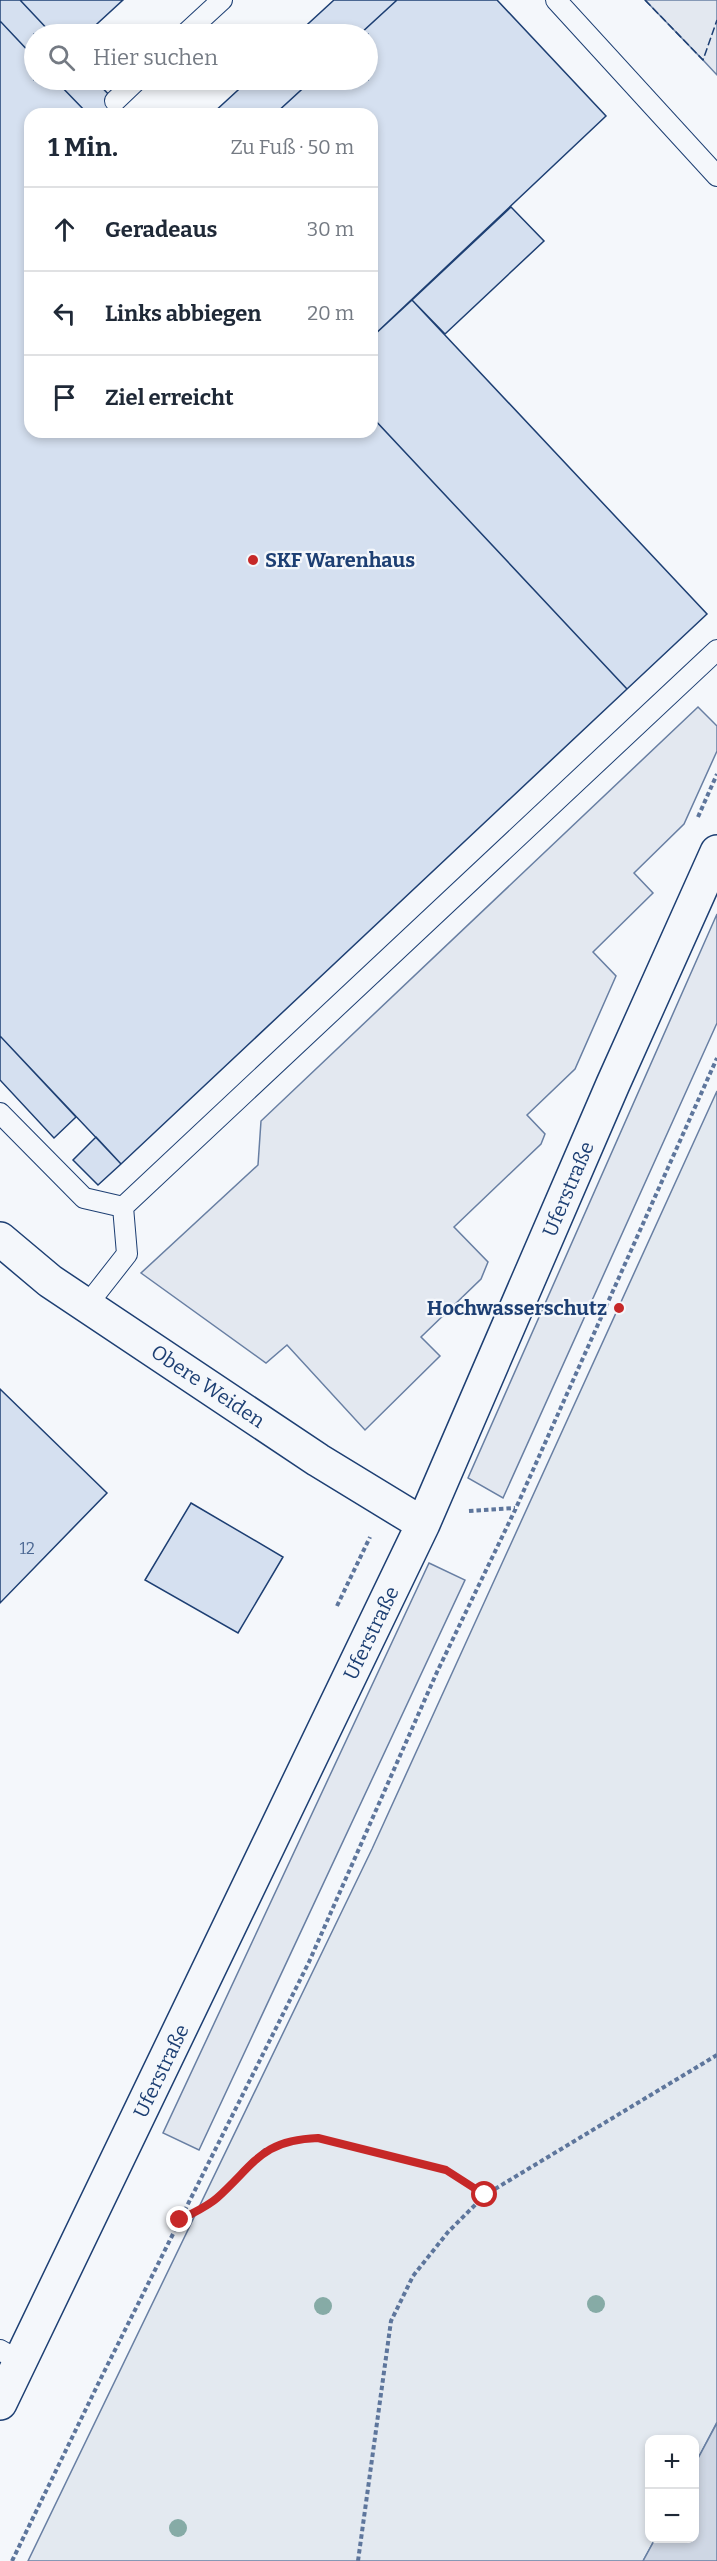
<!DOCTYPE html>
<html lang="de">
<meta charset="utf-8">
<style>
:root{--surface:#fff;--page:#f6f6f7;--text:#1f2937;--muted:#747a83;--line:#e0e1e3}
body{margin:0;font-family:Bitter,serif;background:var(--page);color:var(--text)}
.controls{position:absolute;right:18px;bottom:18px;display:grid;overflow:hidden;border-radius:12px;box-shadow:0 3px 9px #0003}
.controls button{width:54px;height:54px;display:grid;place-items:center;padding:0;border:0;border-bottom:2px solid var(--line);background:var(--surface);color:var(--text);font:30px sans-serif}
.stop{position:absolute;width:18px;height:18px;margin:-14px;border:4px solid #c62828;border-radius:50%;background:#fff}
.stop.end{background:#c62828;border-color:#fff;box-shadow:0 2px 6px #0008}
.list{margin:0;padding:0;list-style:none}
h2{display:flex;justify-content:space-between;align-items:center;height:78px;margin:0;padding:0 24px;font-size:26px}
h2 small{font-size:20px;font-weight:400;color:var(--muted)}
.list li{display:grid;grid-template-columns:39px 1fr auto;gap:18px;align-items:center;box-sizing:border-box;height:84px;padding:0 24px;border-top:2px solid var(--line)}
.list b{display:block;font-size:22px;white-space:nowrap}
.list em{font-size:20px;font-style:normal;color:var(--muted)}
.icon{flex:none;width:33px;height:33px;fill:none;stroke:currentColor;stroke-width:2;stroke-linecap:round;stroke-linejoin:round}
.map{position:relative;flex:none;width:717px;height:2561px;overflow:hidden}
.search{position:absolute;background:var(--surface);box-shadow:0 3px 9px #0003;left:24px;top:24px;width:354px;height:66px;display:flex;align-items:center;gap:15px;box-sizing:border-box;padding:0 21px;border-radius:33px;color:var(--muted);font-size:22px}
.panel{position:absolute;background:var(--surface);box-shadow:0 3px 9px #0003;left:24px;top:108px;width:354px;height:330px;border-radius:18px}
.map>svg:first-child{display:block}
.green{fill:#e3e9f0;stroke:#687fa3;stroke-width:1.5}
.parking{fill:#e3e8f0;stroke:#687fa3;stroke-width:1.5}
.water{fill:#cfd7e4;stroke:#687fa3;stroke-width:1.5}
.building{fill:#d5e0f0;stroke:#1d3f73;stroke-width:1.5}
.lines{fill:none;stroke-linecap:round;stroke-linejoin:round}
.lane-casing{stroke:#1d3f73;stroke-width:22}
.street-casing{stroke:#1d3f73;stroke-width:36}
.path{stroke:#5e769c;stroke-width:4;stroke-dasharray:4.5 3;stroke-linecap:butt}
.lane{stroke:#f4f7fb;stroke-width:20}
.street{stroke:#f4f7fb;stroke-width:33}
.fence{stroke:#1d3f73;stroke-width:1.5;stroke-dasharray:8 3;stroke-linecap:butt}
.tree{fill:#86aba6}
.route{stroke:#c62828;stroke-width:8}
.poi-dot{fill:#c62828;stroke:#f4f7fb;stroke-width:2}
.labels{text-anchor:middle;dominant-baseline:central;stroke-width:4.5;stroke-linejoin:round;paint-order:stroke}
.number-label{font-size:16px;fill:#4b6792}
.poi-label{font-size:20px;font-weight:bold;fill:#1d3f73;stroke:#f4f7fb;text-anchor:start}
.street-label{font-size:20px;fill:#1d3f73;stroke:#f4f7fb}
</style>
<div class="map">
<svg width="717" height="2561" viewBox="0 0 717 2561">
<rect width="100%" height="100%" fill="#f4f7fb"/>
<path class="green" d="M717,1091V2422L695,2464L694,2440H650V2538L655,2539L643,2561H28L372,1849Z"/>
<path class="parking" d="M645,0H717V75L703,60Z
M698,707L717,726V751L684,824L634,873L653,893L593,952L616,976L575,1069L527,1115L545,1134L541,1144L454,1227L488,1262L481,1279L421,1337L440,1356L365,1430L287,1345L266,1363L141,1273L258,1165L261,1121Z
M717,914V1023L503,1498L468,1478Z
M429,1563L465,1580L199,2150L163,2133Z"/>
<path class="water" d="M717,2423V2561H643L655,2539L694,2538L695,2464Z"/>
<path class="building" d="M0,0H20L52,34H34V57L0,21Z
M20,0H123L86,34H52Z
M334,0H397L360,34H297Z
M397,0H497L606,116L372,337V114H275L312,80H368V34H360Z
M0,21L34,57V80H55L88,114H30V432H372V417L627,689L121,1164L0,1036Z
M55,80H95L127,114H88Z
M249,80H312L275,114H212Z
M511,207L544,241L445,334L412,300Z
M412,300L707,614L627,689L372,417V337Z
M0,1036L76,1117L54,1138L0,1080Z
M96,1137L121,1164L98,1185L73,1160Z
M0,1389L107,1493L0,1603Z
M191,1503L283,1557L238,1633L145,1580Z"/>
<g class="lines">
<defs>
<path id="lane" d="M556,0L717,176
M185,34L222,0
M115,101L137,80
M0,1113L84,1198L123,1207
M87,1305L127,1254L123,1207L717,650
M0,2350L21,2362"/>
<path id="street" d="M0,1239L50,1281L318,1460L423,1524
M0,2403L423,1524L613,1084L717,852"/>
</defs>
<use href="#lane" class="lane-casing"/>
<use href="#street" class="street-casing"/>
<path class="path" d="M698,817L717,774
M469,1511L515,1508
M337,1606L370,1537
M182,2219L215,2200L265,2150L298,2139L318,2138L446,2170L485,2195
M12,2561L100,2380L309,1962L437,1672L516,1508L717,1058
M358,2561L391,2321L413,2276L448,2232L485,2195L717,2055"/>
<use href="#lane" class="lane"/>
<use href="#street" class="street"/>
<path class="fence" d="M645,0L703,60L717,20"/>
</g>
<g class="tree">
<circle cx="596" cy="2304" r="9"/>
<circle cx="323" cy="2306" r="9"/>
<circle cx="178" cy="2528" r="9"/>
</g>
<g class="lines">
<path class="route" d="M180,2220C192,2213 207,2207 217,2198C255,2164 261,2140 318,2138L446,2170L485,2195"/>
</g>
<g class="poi-dot">
<circle cx="253" cy="560" r="6"/>
<circle cx="619" cy="1308" r="6"/>
</g>
<g class="labels">
<g class="number-label">
<text x="27" y="1548">12</text>
</g>
<g class="poi-label">
<text x="265" y="560">SKF Warenhaus</text>
<text x="607" y="1308" text-anchor="end">Hochwasserschutz</text>
</g>
<g class="street-label">
<text transform="translate(568 1189) rotate(-67)">Uferstraße</text>
<text transform="translate(208 1386) rotate(34)">Obere Weiden</text>
<text transform="translate(371 1633) rotate(-64)">Uferstraße</text>
<text transform="translate(161 2071) rotate(-64)">Uferstraße</text>
</g>
</g>
</svg>
<div class="controls">
<button>+</button>
<button>−</button>
</div>
<div class="stop" style="left:485px;top:2195px"></div>
<div class="stop end" style="left:180px;top:2220px"></div>
<div class="search"><svg class="icon" aria-label="search" viewBox="0 0 24 24"><circle cx="10" cy="10" r="6"/><path d="M15 15l6 6"/></svg>Hier suchen</div>
<section class="panel">
<h2>1 Min.<small>Zu Fuß · 50 m</small></h2>
<ul class="list">
<li><svg class="icon" aria-label="ahead" viewBox="0 0 24 24"><path d="M12 20V5M6 11l6-6 6 6"/></svg><div><b>Geradeaus</b></div><em>30 m</em></li>
<li><svg class="icon" aria-label="left" viewBox="0 0 24 24"><path d="M17 20v-9H6M10 6l-5 5 5 5"/></svg><div><b>Links abbiegen</b></div><em>20 m</em></li>
<li><svg class="icon" aria-label="arrive" viewBox="0 0 24 24"><path d="M6 21V4h12l-3 4 3 4H6"/></svg><div><b>Ziel erreicht</b></div></li>
</ul>
</section>
</div>
